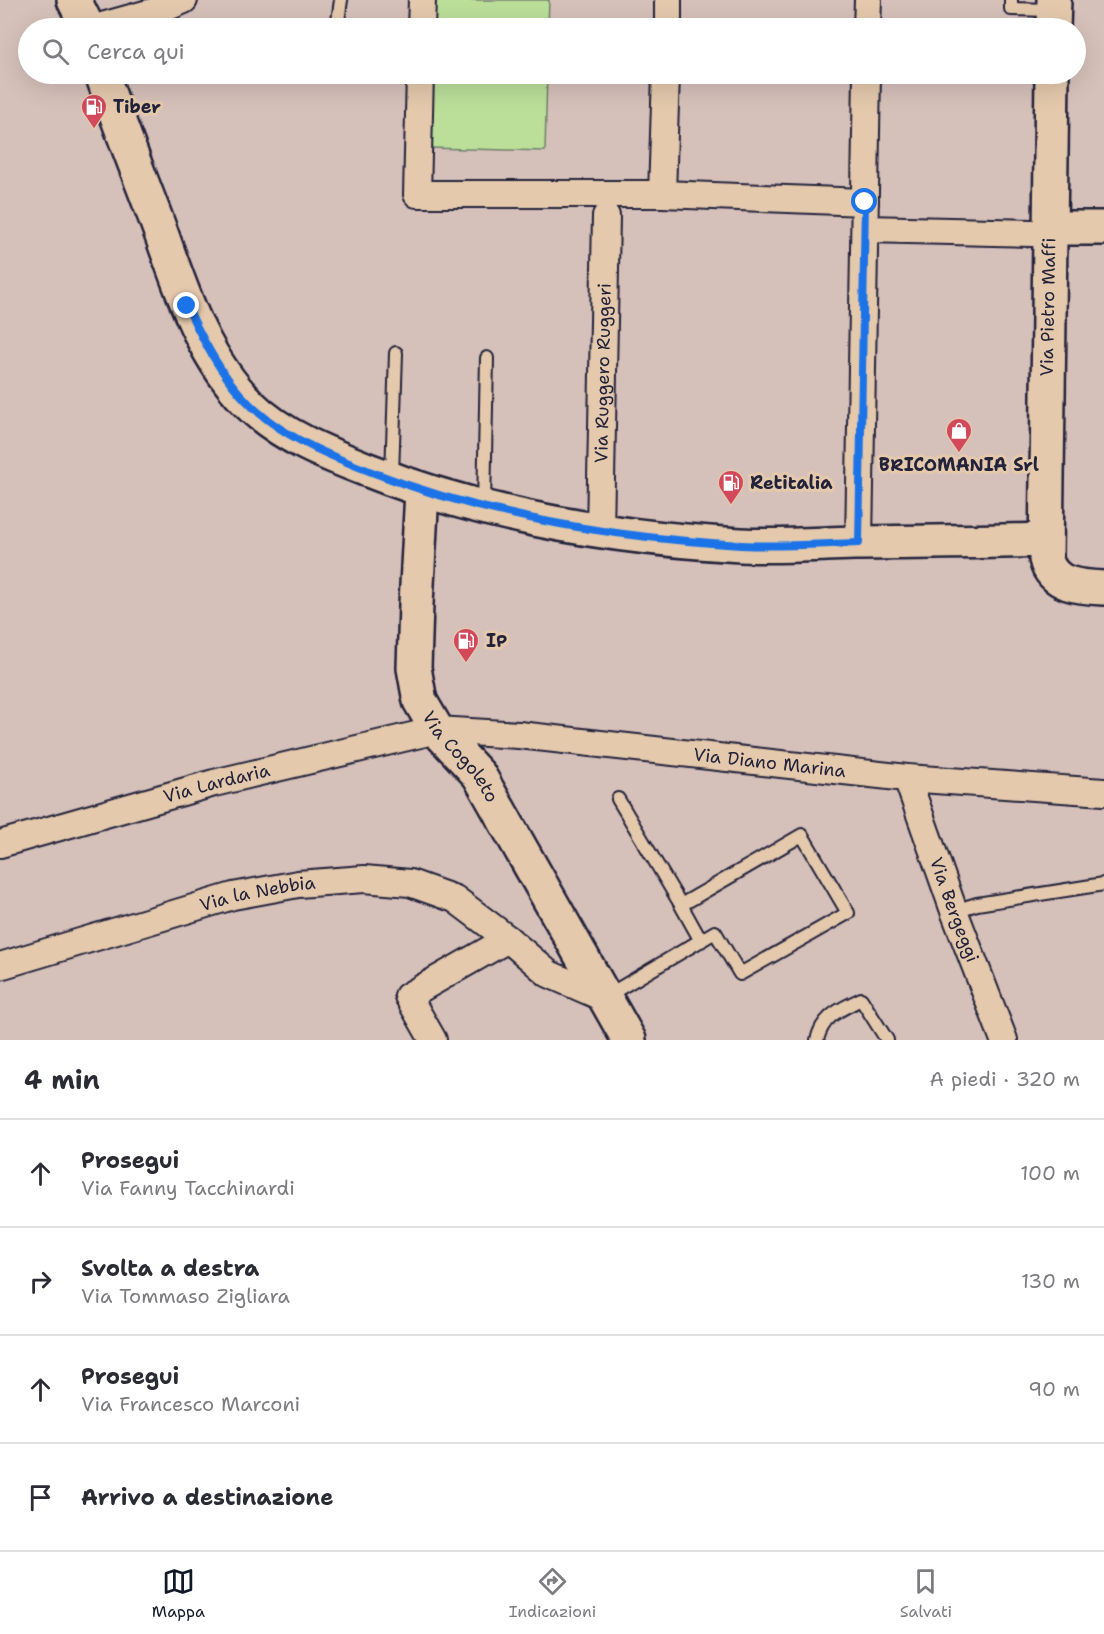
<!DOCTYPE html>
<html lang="it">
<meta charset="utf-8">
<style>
:root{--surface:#fff;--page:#f7f7f7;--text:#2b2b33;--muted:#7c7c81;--line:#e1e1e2;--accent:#111827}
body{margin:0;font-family:"Shantell Sans",sans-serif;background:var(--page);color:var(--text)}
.stop{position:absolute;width:18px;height:18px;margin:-14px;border:4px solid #1a73e8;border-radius:50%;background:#fff}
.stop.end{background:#1a73e8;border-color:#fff;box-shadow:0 2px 6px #0008}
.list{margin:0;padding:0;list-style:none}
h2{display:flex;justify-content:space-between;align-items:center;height:78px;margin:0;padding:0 24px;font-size:26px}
h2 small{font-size:20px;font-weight:400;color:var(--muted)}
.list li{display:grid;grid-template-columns:39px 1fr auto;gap:18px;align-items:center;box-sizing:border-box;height:108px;padding:0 24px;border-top:2px solid var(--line)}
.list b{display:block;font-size:22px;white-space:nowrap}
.list p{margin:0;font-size:20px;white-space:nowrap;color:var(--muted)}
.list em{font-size:20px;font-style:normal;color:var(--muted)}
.icon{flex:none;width:33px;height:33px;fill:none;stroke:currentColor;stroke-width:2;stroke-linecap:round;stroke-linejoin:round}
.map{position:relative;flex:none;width:1104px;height:1040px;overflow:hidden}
.search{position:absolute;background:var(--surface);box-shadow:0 6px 24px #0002;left:18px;right:18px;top:18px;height:66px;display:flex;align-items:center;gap:15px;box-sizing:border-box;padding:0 21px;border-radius:33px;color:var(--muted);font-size:22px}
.sheet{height:510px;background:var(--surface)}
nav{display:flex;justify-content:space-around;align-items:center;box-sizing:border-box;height:84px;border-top:2px solid var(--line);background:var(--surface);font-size:16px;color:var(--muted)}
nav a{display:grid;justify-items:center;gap:3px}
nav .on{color:var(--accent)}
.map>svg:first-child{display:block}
.green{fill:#bbdf99;stroke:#6e806a;stroke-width:1.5}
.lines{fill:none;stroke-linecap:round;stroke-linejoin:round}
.lane-casing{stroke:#22223b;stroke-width:16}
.street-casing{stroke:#22223b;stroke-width:30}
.secondary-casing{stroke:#22223b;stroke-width:38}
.lane{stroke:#e4c9ac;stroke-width:12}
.street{stroke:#e4c9ac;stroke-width:26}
.secondary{stroke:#e4c9ac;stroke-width:33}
.route{stroke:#1a73e8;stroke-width:8}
.labels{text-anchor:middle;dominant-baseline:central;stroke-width:6;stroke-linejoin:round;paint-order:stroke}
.poi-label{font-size:18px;font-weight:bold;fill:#22223b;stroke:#e4c9ac;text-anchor:start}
.street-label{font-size:18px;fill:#22223b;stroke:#e4c9ac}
</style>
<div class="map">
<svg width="1104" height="1040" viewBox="0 0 1104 1040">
<rect width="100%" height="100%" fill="#d6c0ba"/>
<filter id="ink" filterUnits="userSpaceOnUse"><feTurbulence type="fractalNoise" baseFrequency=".0167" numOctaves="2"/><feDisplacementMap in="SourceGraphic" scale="12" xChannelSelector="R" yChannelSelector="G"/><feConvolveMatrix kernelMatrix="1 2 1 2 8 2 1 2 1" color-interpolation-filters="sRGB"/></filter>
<g filter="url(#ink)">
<path class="green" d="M433,0H549L548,28H432Z
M431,74H547L545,151L428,148Z"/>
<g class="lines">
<defs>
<path id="lane" d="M1011,0V9L1052,10
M337,28L341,0
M392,475L396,353
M484,506L487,358
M618,799L681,905
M954,911L977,904L1104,884
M605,997L715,932L740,974L848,913L802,835L681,905L701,941
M817,1040C823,1015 840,1010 861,999L887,1040"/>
<g id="street">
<path d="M95,28L163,9L184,0"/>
<path d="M421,28L422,0"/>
<path d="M668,28V0"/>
<path d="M867,28L868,0"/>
<path d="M420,74L417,194H662L865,202"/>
<path d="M662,194L666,74"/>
<path d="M865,229L1032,233"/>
<path id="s1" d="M600,532L606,216"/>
<path d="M859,543L867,74"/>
<path id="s2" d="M907,778L954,911L1004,1040"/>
<path id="s3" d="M0,844L214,783L437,730L519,735L907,778L1104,792"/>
<path id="s4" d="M0,966L233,896L298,884L364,879L410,883L455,899L508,939L549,974L604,998"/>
<path d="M433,1040L408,996L508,939"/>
</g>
<g id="secondary">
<path d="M74,0L88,28"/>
<path d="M1053,28L1054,0"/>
<path d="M102,74C118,121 136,167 154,214C179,280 197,351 249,404C281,436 327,454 368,470C486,517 615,538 741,545C778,547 817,544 854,543C918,542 982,542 1045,540"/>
<path d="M1052,74L1046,559C1052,586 1081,587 1104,588"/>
<path d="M1050,228H1104"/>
<path id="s5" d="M422,491L416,604L414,668L420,701L437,730L479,775L629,1040"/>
</g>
</defs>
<use href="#lane" class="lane-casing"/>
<use href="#street" class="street-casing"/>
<use href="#secondary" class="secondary-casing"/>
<use href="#lane" class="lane"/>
<use href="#street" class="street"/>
<use href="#secondary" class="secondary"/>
</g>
</g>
<g class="lines" filter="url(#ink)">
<path class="route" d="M187,306C206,348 230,392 268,420C298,443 334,457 369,471C487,517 615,538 741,545C780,547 820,544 859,543L865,202"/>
</g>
<defs>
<symbol id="fuel-pin" viewBox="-11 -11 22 30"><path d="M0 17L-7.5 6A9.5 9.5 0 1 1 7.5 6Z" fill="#d1495b" stroke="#e4c9ac"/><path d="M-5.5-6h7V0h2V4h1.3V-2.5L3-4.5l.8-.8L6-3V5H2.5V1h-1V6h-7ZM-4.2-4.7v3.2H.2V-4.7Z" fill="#fff"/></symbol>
<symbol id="shop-pin" viewBox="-11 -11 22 30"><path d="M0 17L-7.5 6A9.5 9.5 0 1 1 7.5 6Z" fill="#d1495b" stroke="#e4c9ac"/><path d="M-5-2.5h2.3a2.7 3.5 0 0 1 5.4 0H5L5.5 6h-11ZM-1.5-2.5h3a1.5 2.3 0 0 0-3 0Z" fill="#fff"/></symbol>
</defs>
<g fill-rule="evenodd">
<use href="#fuel-pin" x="79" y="92" width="30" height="40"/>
<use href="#shop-pin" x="944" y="416" width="30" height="40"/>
<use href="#fuel-pin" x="716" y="468" width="30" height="40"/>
<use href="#fuel-pin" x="451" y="626" width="30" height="40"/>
</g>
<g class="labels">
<g class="poi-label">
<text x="113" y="107">Tiber</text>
<text x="959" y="465" text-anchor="middle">BRICOMANIA Srl</text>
<text x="750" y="483">Retitalia</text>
<text x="486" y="641">IP</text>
</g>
<g class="street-label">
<text transform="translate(1048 307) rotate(-89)">Via Pietro Maffi</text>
<text stroke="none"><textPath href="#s1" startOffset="159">Via Ruggero Ruggeri</textPath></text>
<text stroke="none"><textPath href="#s5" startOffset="280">Via Cogoleto</textPath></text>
<text stroke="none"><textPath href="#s3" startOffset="786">Via Diano Marina</textPath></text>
<text stroke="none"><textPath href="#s3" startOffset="225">Via Lardaria</textPath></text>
<text stroke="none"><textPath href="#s4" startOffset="268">Via la Nebbia</textPath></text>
<text stroke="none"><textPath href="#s2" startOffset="140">Via Bergeggi</textPath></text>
</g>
</g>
</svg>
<div class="stop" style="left:865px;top:202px"></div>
<div class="stop end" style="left:187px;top:306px"></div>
<div class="search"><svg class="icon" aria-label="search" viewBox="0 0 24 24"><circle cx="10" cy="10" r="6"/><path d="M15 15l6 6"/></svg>Cerca qui</div>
</div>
<section class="sheet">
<h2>4 min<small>A piedi · 320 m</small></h2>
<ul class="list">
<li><svg class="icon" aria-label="ahead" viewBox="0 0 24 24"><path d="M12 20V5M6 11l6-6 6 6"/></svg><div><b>Prosegui</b><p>Via Fanny Tacchinardi</p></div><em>100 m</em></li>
<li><svg class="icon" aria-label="right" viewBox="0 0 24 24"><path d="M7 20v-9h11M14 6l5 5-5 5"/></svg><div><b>Svolta a destra</b><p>Via Tommaso Zigliara</p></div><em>130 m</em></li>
<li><svg class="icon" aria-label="ahead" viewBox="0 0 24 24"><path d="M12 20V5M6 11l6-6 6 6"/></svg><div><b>Prosegui</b><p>Via Francesco Marconi</p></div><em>90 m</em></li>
<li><svg class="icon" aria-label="arrive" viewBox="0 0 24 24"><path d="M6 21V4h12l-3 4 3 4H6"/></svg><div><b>Arrivo a destinazione</b></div></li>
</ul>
</section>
<nav>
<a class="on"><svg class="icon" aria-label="map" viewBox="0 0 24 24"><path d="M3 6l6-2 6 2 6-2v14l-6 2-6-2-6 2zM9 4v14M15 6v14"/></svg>Mappa</a>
<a><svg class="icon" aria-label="directions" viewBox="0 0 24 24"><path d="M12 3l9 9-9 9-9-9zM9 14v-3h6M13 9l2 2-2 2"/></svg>Indicazioni</a>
<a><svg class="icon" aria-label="saved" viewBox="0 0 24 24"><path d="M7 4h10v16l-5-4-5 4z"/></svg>Salvati</a>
</nav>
